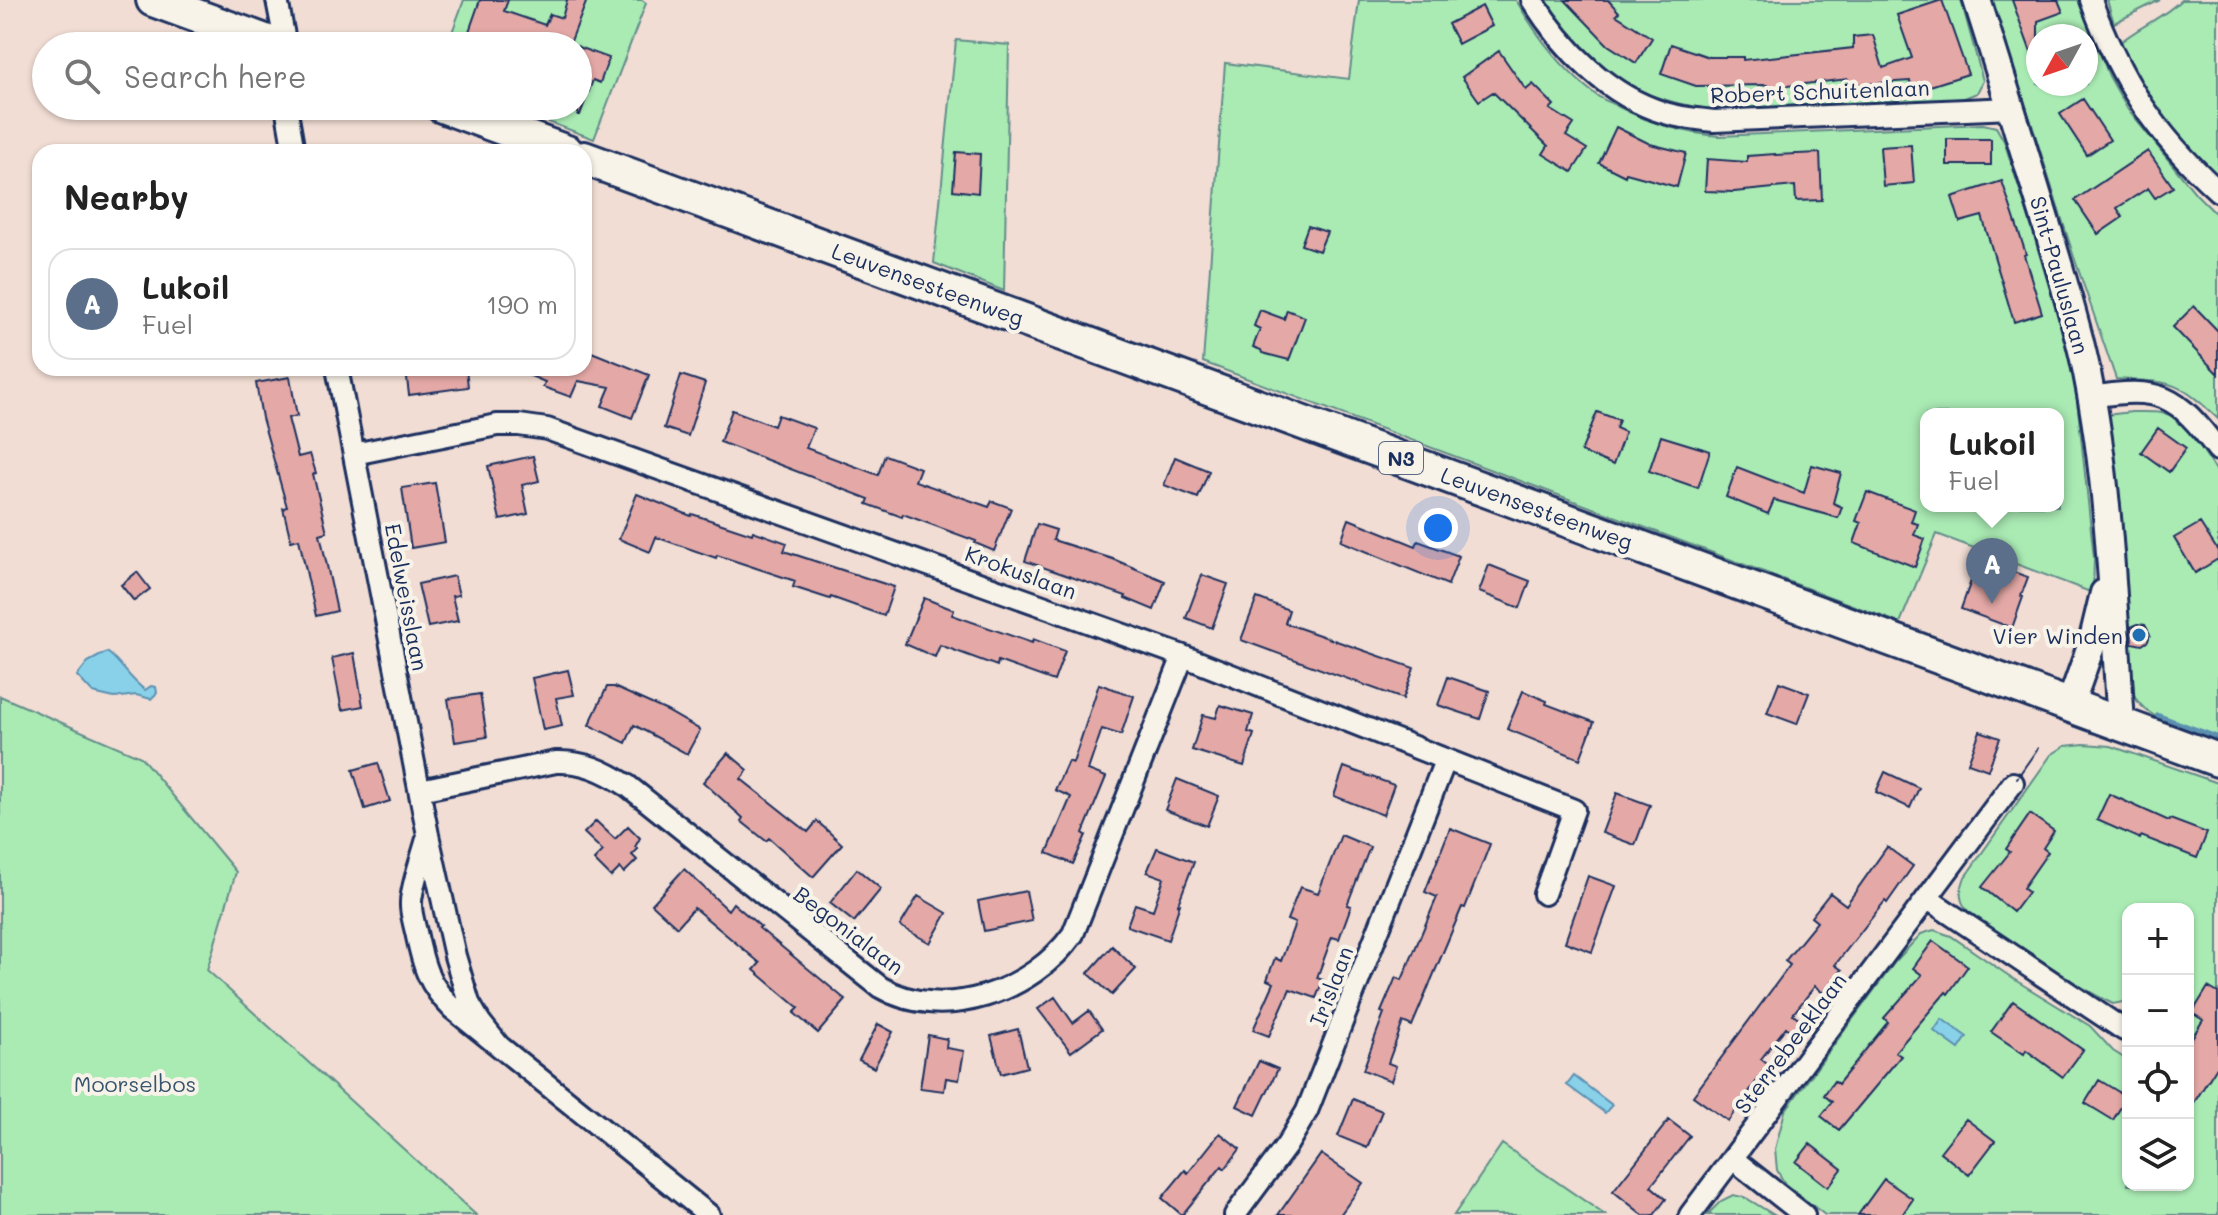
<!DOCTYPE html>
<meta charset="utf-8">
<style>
:root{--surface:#fff;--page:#f2f2f2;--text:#222;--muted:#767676;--line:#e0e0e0;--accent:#0f766e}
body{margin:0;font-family:Mali,sans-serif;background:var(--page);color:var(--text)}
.controls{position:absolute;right:24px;bottom:24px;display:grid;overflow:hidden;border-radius:16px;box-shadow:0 2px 6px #0004}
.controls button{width:72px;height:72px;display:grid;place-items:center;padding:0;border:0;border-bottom:2px solid var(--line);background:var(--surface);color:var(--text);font:40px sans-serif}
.compass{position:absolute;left:2026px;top:24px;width:72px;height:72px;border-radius:50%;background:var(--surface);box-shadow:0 2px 6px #0004;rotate:230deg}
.you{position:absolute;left:1438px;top:528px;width:28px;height:28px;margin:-20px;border:6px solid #fff;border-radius:50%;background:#1a73e8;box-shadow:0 0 0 12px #1a73e833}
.badge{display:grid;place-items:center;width:52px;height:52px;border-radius:50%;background:var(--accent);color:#fff;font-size:26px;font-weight:700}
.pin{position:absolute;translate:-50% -66px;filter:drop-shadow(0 2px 4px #0008)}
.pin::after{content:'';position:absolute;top:42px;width:28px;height:24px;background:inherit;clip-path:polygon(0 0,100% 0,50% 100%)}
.popup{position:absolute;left:1920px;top:408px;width:144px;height:104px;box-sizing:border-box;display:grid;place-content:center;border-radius:16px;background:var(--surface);filter:drop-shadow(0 2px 6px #0005);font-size:26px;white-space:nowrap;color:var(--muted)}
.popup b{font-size:30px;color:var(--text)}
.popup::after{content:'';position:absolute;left:50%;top:100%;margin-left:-16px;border:16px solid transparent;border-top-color:var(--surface)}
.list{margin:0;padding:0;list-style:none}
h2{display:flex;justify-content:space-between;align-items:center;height:104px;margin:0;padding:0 32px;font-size:34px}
h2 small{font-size:26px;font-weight:400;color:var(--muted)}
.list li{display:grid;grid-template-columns:52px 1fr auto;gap:24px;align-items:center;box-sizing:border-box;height:112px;margin:0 16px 16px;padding:0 16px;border:2px solid var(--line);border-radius:24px}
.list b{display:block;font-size:30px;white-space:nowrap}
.list p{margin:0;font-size:26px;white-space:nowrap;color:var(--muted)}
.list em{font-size:26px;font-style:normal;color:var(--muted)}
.icon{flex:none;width:44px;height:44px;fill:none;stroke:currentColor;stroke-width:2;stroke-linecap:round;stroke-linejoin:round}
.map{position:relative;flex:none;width:2218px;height:1215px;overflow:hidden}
.search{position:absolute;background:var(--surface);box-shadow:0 2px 6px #0004;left:32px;top:32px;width:560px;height:88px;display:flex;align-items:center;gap:20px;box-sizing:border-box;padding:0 28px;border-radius:44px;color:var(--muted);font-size:30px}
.panel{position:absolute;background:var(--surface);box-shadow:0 2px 6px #0004;left:32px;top:144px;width:560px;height:232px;border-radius:24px}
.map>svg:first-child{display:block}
.green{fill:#aaebb4;stroke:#628d89;stroke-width:2;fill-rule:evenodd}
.water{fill:#88d1e9;stroke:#5c90b1;stroke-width:2}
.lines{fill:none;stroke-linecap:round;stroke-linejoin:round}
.stream{stroke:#5c90b1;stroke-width:6}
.building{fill:#e4a9a6;stroke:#1b2f5e;stroke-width:2}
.minor-casing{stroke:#1b2f5e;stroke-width:26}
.tertiary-casing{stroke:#1b2f5e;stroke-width:32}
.primary-casing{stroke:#1b2f5e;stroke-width:38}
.minor{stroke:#f7f3e8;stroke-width:20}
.tertiary{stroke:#f7f3e8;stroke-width:26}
.primary{stroke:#f7f3e8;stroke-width:32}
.tram{stroke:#1b2f5e;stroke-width:2}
.poi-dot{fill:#1f6fb2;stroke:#f7f3e8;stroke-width:3}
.labels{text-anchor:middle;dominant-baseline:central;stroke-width:8;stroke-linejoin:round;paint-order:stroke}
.shield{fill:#f7f3e8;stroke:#5d6a87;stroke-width:2}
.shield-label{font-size:20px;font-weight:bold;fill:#1b2f5e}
.street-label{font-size:22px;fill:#1b2f5e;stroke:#f7f3e8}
.poi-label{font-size:22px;fill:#1b2f5e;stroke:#f7f3e8;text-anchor:end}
.park-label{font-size:22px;fill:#38556f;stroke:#f7f3e8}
</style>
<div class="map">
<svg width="2218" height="1215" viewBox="0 0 2218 1215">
<rect width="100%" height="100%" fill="#f1ddd4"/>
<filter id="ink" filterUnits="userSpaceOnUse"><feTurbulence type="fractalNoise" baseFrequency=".0125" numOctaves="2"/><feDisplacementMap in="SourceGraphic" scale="16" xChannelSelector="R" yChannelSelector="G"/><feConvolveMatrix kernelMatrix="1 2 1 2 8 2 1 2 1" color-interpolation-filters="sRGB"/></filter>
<g filter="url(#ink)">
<path class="green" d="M464,0H642L646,3L594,139L506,106H578V46H447Z
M1359,0H1516C1536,35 1564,71 1596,95C1603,100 1611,103 1619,107C1652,124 1683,133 1720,136L1983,124L1996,127L2004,141L2060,315L2075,381L2094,558L2093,593L1937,534L1900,623L1203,362L1225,63L1349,79ZM1926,414H2058V506H1926Z
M1541,0H1961L1983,81L1977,93L1962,99L1751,111C1691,112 1628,96 1584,54C1568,38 1555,17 1541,0Z
M1992,0H2080L2109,76L2128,110L2196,194L2218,216V419C2177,379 2171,382 2116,379L2074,257ZM2038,36H2086V84H2038Z
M2107,0H2160L2114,23Z
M2181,0H2218V179L2155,109L2117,45C2137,27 2162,19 2181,0Z
M956,40L1009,45L1004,291L934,263Z
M2132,412C2145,412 2160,411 2172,416C2188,424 2207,458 2218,473V742C2192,732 2146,721 2134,695L2106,415Z
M0,696L141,757L236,872L207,970L476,1215H0Z
M2084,744L2111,746L2218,783V1215H1825L1785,1184L1777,1170L1775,1149L1785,1111L1895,962L1921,934L1934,930L1951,936L2015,980L2090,1026L2113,1051L2124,1058H2128V1185H2188V909H2128V1001L2113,1004C2075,985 2040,962 2005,938C1992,929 1974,920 1965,907C1958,897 1961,888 1965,877L2051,755L2065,746Z
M1502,1144L1605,1215H1454Z
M1733,1195L1746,1198L1774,1215H1707L1721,1201Z"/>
<path class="water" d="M107,652C122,663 129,679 145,690L151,686L156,687L157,693L151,699L136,695L114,698L93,693L77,676L88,662Z
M1942,1019L1967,1037L1959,1049L1934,1031Z
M1574,1076L1612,1105L1605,1113L1567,1085Z"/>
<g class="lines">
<path class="stream" d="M2158,716L2218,738
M2178,762L2209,774"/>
</g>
<path class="building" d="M480,0H508L504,11L545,25L550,14L562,18L567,0H587L569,46H464Z
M1565,0H1608L1619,12L1616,15L1652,38L1636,63L1608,45Z
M1942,0L1968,74L1914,91L1910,81L1849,85L1848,79L1768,88L1767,85L1696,86L1661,74L1671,44L1709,57H1743V60L1853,48V37L1873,35L1883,68L1912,58L1897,15Z
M2012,0H2058L2063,12L2038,21V65L2036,66Z
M1482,6L1492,26L1458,44L1448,24Z
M578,47L609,58L600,83L593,80L580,115H578Z
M1499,51L1526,90L1533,84L1554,105L1550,109L1574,124L1566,136L1587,149L1572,172L1543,154L1548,146L1493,92L1479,101L1462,77Z
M2083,99L2110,140L2087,155L2060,114Z
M1616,127L1650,144L1686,153L1677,187L1626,173L1625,176L1599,163Z
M1947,139H1991V165H1947Z
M1911,145L1914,183L1883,186L1880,147Z
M2148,151L2173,187L2155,198L2148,188L2117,208L2123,217L2098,234L2075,200Z
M956,152L980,154L978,193L953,190Z
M1820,153L1822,200L1796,201L1795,186L1734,192L1705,191L1707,159L1747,162V156L1775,154V155Z
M2002,181L2026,254L2024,255L2042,313L2014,322L1982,216L1960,222L1952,197Z
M1308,226L1327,232L1319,251L1301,245Z
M2194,306L2218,331V374L2173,327Z
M1260,310L1284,319L1287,310L1305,317L1289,360L1262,353L1261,350L1253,347L1260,329L1254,326Z
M584,349L649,375L632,418L602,406L610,387L578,381L571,397L543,387L545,382L512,368H584Z
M425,368H466L468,387L409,395L406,370Z
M681,375L705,383L688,436L664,428Z
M290,377L297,416L288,418L298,457L310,454L316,473L313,474L327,532L320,534L337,611L316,616L299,539L291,541L283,508L287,507L262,418L256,383Z
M732,410L774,426L778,415L814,428L806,448L878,475L885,455L920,468L915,481L989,507L992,501L1011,508L994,551L975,543L976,541L903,514L902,517L867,504L869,499L720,442Z
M1597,412L1619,420L1616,428L1625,432L1613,465L1581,452Z
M2158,428L2186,448L2169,472L2141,452Z
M1661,436L1710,451L1698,488L1649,471Z
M533,456L539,481L522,485L528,514L500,520L488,466Z
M1175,457L1209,471L1198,498L1164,485Z
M1812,465L1841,473L1833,503L1842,507L1838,518L1774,500L1768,514L1726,497L1737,467L1804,493Z
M435,483L445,542L411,548L402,488Z
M1867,492L1915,510L1911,522L1918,524L1914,535L1925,539L1915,567L1854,543L1861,523L1856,521Z
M637,494L691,516L692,514L752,534L753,531L787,543L784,551L894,587L884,616L831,597L830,599L793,587L795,581L717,555L716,558L656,537L650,552L619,539Z
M1349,519L1416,546L1418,541L1459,556L1448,585L1341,541Z
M2200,523L2218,551V559L2195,573L2174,538Z
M1037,524L1056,530L1053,540L1113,559L1165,581L1154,610L1125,598L1126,596L1025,561Z
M1489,565L1530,581L1520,608L1479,592Z
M1993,565L2028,577L2021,596L2023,597L2012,628L1961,609L1972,578L1986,583Z
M137,572L150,589L134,601L121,585Z
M1202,575L1228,584L1212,628L1186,618Z
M454,576L459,595L452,596L458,621L428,627L418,584Z
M924,598L954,610L952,615L1032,643L1033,639L1065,651L1054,681L998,661L997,666L940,645L935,657L905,644Z
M1257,598L1289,610L1285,623L1414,668L1403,699L1241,640Z
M2138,624L2145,625L2150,634L2148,641L2142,645L2132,643L2131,627Z
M354,653L363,706L342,710L332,658Z
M568,670L574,695L556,698L562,726L543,730L532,678Z
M1448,677L1489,691L1480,719L1438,705Z
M1779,682L1809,693L1797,724L1767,713Z
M1099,684L1134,696L1121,735L1102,729L1088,770L1106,777L1083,833L1086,835L1073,864L1047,853L1071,797L1055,790L1068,761L1073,763Z
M607,687H614L667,711L700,730L687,754L634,725L626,743L589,725Z
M1523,691L1547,701L1546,704L1594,722L1580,759L1507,729Z
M480,694L487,737L455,742L448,699Z
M1220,705L1253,715L1248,732L1254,734L1244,766L1192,750L1203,715L1216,718Z
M1980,731L2000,738L1988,770L1968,763Z
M728,753L748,770L741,779L808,832L817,821L842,844L813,877L769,838L766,841L741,821L743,818L703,782Z
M378,763L390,801L365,809L353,770Z
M1344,767L1394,785L1383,815L1334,796Z
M1885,772L1919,788L1910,808L1876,792Z
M1177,779L1219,796L1207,826L1165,810Z
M1617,793L1650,805L1635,845L1602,833Z
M2109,794L2169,821L2170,819L2207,833L2197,858L2141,836L2140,839L2097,820Z
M2030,814L2054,831L2043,848L2048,852L2023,888L2028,892L2013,912L1982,887L2010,852L2006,849Z
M596,821L615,839L628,826L640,838L635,847L638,849L632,855L637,860L624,873L620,868L611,877L594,860L603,851L584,833Z
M1450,828L1490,844L1465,908L1462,907L1412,1026L1403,1022L1388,1063L1396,1066L1391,1081L1363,1070L1384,1013L1381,1012L1396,977L1402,980L1437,897L1425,892Z
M1341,835L1370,847L1347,905L1351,906L1339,939L1332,937L1317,978L1323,980L1316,998L1290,989L1269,1036L1253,1030L1274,983L1267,980L1275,958L1281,961L1295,923L1287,920L1300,887L1318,893Z
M1887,847L1913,866L1887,903L1885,901L1835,965L1842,970L1823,993L1815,986L1793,1014L1803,1021L1794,1034L1786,1027L1761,1059L1771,1067L1761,1079L1759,1078L1728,1121L1693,1096L1790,965L1785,961L1817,922L1811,917L1830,893L1846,905Z
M1157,848L1194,862L1178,904H1180L1168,940L1127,926L1135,904L1153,910L1164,878L1147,872Z
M684,869L728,910L733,903L761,927L759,928L846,1000L818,1033L794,1013L799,1008L754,970L760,963L694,908L677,927L652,904Z
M857,869L881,889L854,922L830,903Z
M1588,876L1616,886L1592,952L1565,942Z
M1026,891L1032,921L984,931L978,901Z
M918,896L947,913L930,943L900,926Z
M1933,941L1968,966L1948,994L1946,992L1895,1052L1901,1056L1839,1130L1821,1116L1832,1102L1824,1095L1834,1081L1838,1084L1888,1022L1884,1018L1922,975L1913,968Z
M1112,946L1136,969L1112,995L1088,973Z
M2208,987L2218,993V1065L2188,1112V1044L2203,1020L2192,1013Z
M1055,997L1073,1023L1089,1011L1102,1029L1071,1052L1038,1009Z
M2013,1001L2083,1050L2063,1077L2026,1050L2024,1054L1991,1032Z
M878,1024L893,1032L874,1068L859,1060Z
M1018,1029L1027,1067L1001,1074L991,1036Z
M928,1035L947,1039L946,1048L964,1051L959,1080L946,1078L944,1091L920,1088Z
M1259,1061L1278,1069L1256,1115L1237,1106Z
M2099,1080L2127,1097L2113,1120L2085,1103Z
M1353,1099L1382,1111L1367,1148L1338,1136Z
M1966,1119L1995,1141L1969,1175L1940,1152Z
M1669,1120L1690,1136L1651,1186L1666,1199L1654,1215H1643L1613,1191Z
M1220,1133L1240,1149L1225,1169L1222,1166L1182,1215L1162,1198L1185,1170L1188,1173Z
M1810,1144L1842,1169L1828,1187L1796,1162Z
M1321,1154L1363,1183L1340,1215H1278Z
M1884,1179L1913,1199L1902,1215H1858Z"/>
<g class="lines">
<defs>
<path id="minor" d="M277,0L286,46
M1532,0C1563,49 1608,96 1665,113C1681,118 1698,119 1714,121L2012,108
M2091,0C2120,80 2155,134 2218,191
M286,106L294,152
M337,368L428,835L455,956L469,1003L480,1022L499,1046
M2091,397C2160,386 2176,394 2218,450
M354,454L497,425H519L547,429L1183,656L1574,810L1544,894
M420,790L556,762C584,761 605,771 628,786L880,987C943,1024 1033,991 1073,934L1183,656
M427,839C422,857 415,876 412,894C409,907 413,919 416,932C423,965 428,985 453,1009L709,1215
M1928,899L2124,1030
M1733,1159L1804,1215
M1235,1215L1287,1145L1307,1111L1445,761
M1690,1215L2013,783"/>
<path id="tertiary" d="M1977,0C2001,75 2024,151 2047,226C2061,275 2077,323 2087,373C2110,488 2113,607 2121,723
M2070,705L2092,643L2104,593"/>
<path id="primary" d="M153,0L279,46
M442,106L567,152
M584,158L2218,760"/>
</defs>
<use href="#minor" class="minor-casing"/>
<use href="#tertiary" class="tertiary-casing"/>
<use href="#primary" class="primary-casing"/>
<use href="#minor" class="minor"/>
<use href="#tertiary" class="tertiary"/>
<use href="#primary" class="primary"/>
<path class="tram" d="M2017,778L2038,748"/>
</g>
</g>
<circle class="poi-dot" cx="2139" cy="635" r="8"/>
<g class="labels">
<rect class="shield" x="1379" y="442" width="44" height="32" rx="6"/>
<g class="shield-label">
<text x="1401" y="458">N3</text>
</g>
<g class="street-label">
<text transform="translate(1820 91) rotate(-2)">Robert Schuitenlaan</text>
<text transform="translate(2060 275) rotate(74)">Sint-Pauluslaan</text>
<text transform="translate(928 284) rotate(20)">Leuvensesteenweg</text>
<text transform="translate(1537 508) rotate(20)">Leuvensesteenweg</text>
<text transform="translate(1021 572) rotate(20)">Krokuslaan</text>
<text transform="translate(407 597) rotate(79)">Edelweisslaan</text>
<text transform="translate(849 930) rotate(37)">Begonialaan</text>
<text transform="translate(1331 986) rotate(-69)">Irislaan</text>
<text transform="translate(1790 1043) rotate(-53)">Sterrebeeklaan</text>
</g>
<g class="poi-label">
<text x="2123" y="635">Vier Winden</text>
</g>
<g class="park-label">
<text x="135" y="1083">Moorselbos</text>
</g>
</g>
</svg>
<div class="controls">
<button>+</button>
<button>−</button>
<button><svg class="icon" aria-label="locate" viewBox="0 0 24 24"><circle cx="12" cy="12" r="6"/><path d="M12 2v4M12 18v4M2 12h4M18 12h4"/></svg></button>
<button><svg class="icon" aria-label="layers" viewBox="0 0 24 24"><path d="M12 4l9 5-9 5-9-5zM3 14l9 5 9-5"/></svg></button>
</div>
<svg class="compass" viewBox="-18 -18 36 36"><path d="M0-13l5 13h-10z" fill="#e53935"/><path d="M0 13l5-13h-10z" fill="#767676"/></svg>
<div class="you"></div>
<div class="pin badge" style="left:1992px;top:604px;background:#5c6f8a">A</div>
<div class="popup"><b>Lukoil</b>Fuel</div>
<div class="search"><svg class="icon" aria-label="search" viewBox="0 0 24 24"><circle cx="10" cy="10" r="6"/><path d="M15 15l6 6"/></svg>Search here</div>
<section class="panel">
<h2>Nearby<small></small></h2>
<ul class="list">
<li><span class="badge" style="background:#5c6f8a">A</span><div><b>Lukoil</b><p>Fuel</p></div><em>190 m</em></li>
</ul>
</section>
</div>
